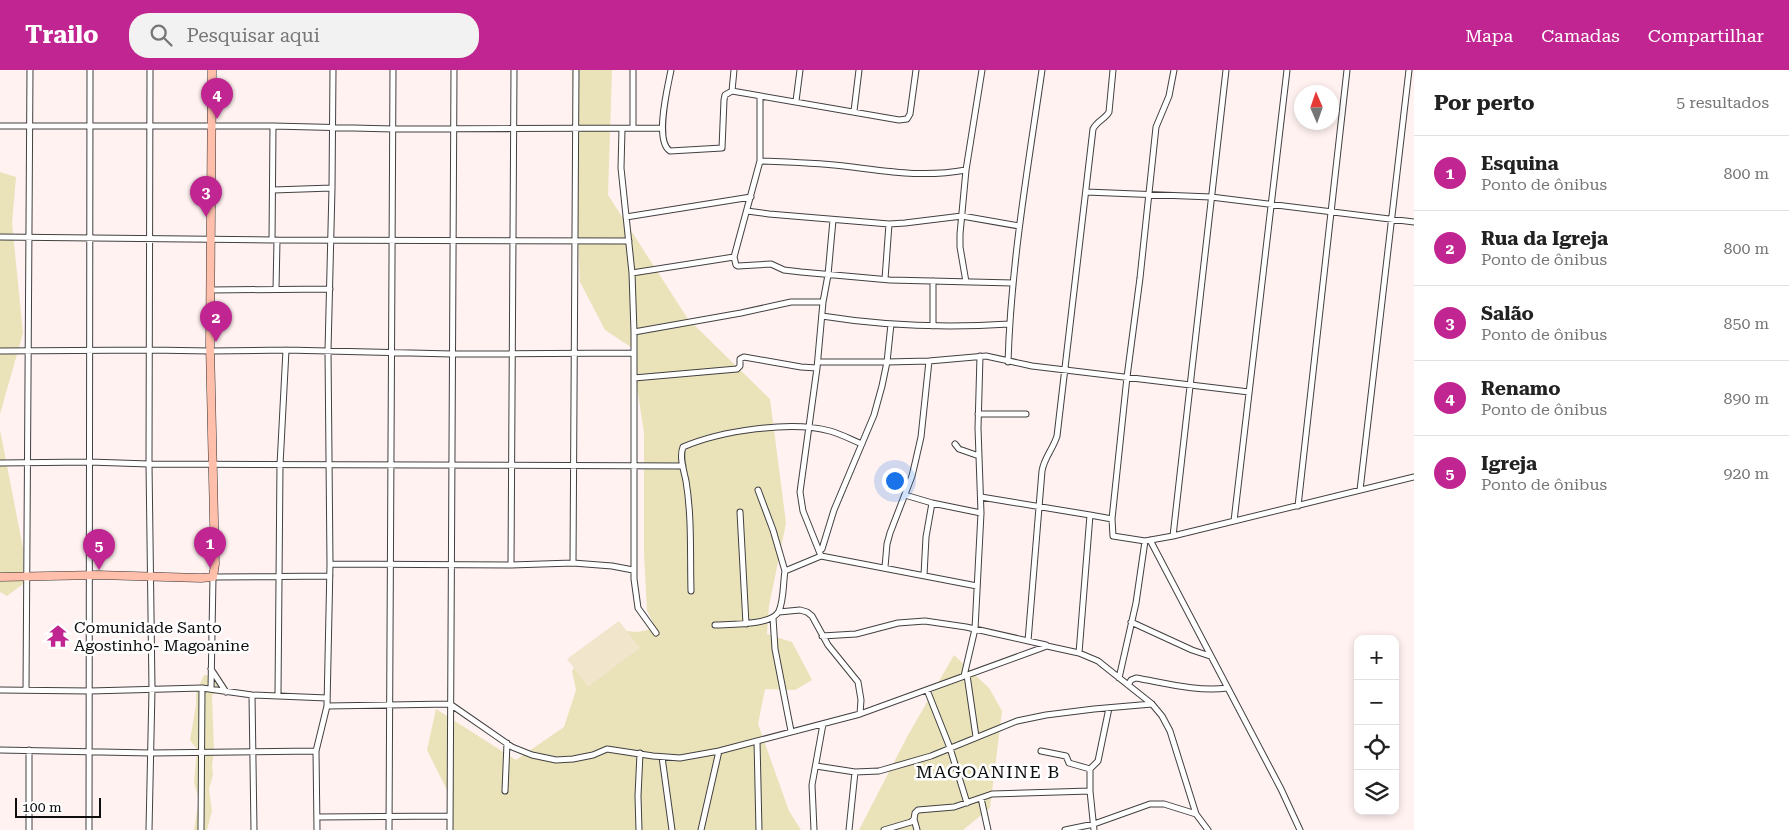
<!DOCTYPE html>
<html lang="pt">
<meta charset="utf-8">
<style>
:root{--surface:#fff;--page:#f2f2f2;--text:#222;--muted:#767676;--line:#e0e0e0;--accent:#c02591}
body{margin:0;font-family:"Roboto Serif",serif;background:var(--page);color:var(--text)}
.controls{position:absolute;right:15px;bottom:15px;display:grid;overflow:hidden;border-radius:10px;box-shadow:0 2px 8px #0003}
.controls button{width:45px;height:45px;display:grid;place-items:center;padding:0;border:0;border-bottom:1px solid var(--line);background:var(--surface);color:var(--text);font:25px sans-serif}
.compass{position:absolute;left:1294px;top:15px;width:45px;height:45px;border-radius:50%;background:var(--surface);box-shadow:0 2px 8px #0003;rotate:358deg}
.scale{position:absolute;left:15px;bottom:12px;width:86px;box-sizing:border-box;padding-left:5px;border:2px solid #0e0e0e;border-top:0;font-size:14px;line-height:18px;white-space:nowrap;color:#0e0e0e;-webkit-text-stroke:4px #fff;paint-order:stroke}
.you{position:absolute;left:894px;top:410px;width:18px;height:18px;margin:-12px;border:4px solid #fff;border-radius:50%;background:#1a73e8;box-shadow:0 0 0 8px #1a73e833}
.badge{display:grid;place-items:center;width:32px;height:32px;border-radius:50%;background:var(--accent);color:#fff;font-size:16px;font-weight:700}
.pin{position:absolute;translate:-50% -41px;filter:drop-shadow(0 1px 2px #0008)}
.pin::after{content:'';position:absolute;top:26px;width:18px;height:15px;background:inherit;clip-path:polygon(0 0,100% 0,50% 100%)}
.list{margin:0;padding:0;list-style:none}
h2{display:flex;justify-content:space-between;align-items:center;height:65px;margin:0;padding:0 20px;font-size:21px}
h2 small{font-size:16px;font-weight:400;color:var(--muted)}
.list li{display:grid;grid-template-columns:32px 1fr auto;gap:15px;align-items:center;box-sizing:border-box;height:75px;padding:0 20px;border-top:1px solid var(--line)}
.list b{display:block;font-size:19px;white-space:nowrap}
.list p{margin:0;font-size:16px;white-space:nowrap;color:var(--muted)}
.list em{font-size:16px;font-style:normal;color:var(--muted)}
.icon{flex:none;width:28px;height:28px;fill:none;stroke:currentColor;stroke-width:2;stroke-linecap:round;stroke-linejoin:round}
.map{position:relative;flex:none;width:1414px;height:760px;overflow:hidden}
header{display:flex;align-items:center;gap:30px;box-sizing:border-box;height:70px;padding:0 25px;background:var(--accent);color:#fff}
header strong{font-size:24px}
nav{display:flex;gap:28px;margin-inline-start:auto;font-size:18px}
.search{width:350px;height:45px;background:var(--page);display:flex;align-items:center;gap:12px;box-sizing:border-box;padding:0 18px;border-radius:20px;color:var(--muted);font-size:19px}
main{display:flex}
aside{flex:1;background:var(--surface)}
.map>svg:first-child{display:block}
.green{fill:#eae2b9}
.pitch{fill:#f1e5cb}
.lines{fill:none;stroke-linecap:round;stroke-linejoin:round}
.street-casing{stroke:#414141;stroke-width:7}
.secondary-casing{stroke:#303030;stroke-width:9}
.street{stroke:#fff;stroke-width:5}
.secondary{stroke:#ffbfab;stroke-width:8}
.labels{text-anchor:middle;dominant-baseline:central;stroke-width:5;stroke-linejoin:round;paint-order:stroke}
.poi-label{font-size:16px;fill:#0e0e0e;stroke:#fff;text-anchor:start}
.neighbourhood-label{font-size:18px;letter-spacing:1px;fill:#0e0e0e;stroke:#fff}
</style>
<header>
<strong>Trailo</strong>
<div class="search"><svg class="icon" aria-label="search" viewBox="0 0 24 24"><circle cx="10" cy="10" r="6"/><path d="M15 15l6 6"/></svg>Pesquisar aqui</div>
<nav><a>Mapa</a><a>Camadas</a><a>Compartilhar</a></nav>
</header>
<main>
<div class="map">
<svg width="1414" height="760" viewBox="0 0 1414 760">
<rect width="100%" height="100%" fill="#fff2f0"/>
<path class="green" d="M572,0H612L608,125L688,249L770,329L786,453L769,536L767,564L792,572L812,610L795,620L765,619L758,654L789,741L801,760H452L449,724L427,680L436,639L516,690L564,657L576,620L572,601L592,571L615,560L638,562L656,558L647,541L644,484V363L634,297V279L605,260L580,212Z
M0,102L16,107L12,153L23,263L0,344Z
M0,360L23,478V514L7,526L0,522Z
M954,585L989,618L1002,641L990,738L963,760H859L907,667Z
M204,605L221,607L224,619L212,625L214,682L212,695L213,705L209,719L212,741L207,760H194L199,729L194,713L197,679L190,670L196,635V623Z"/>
<path class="pitch" d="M619,551L640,578L588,617L567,589Z"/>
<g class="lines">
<defs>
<path id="street" d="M633,0V58
M671,0C668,16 654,71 670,81L722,78L724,30L725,25L732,21L899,50L907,49L910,44L916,0
M1174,0L1169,26L1156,57L1140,208L1127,307L1112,449L1113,466L1145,471L1173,466L1414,407
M732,21L734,0
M796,31L800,0
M854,41L859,0
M0,56H273L393,59L662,58
M622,59L621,98L632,203L634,262V509L638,538L656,563
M760,91C788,92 816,93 844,96C887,101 922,108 966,100
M273,120L332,118
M1086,122L1211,127L1414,152
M747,141L769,144L889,154L905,153L962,146L1019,156
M626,147L751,127
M0,167L272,170L629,171
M272,170L273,56
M734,187L736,195L738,196L771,194L784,200L801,202L890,210L1013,213
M632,203L734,187L760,91V26
M885,209L889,154
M966,212L960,177V164L966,100L982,0
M276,219L277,170
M210,220L330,219
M823,232L828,205L833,150
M822,246C884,256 946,258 1009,254
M891,254L887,292L929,291L986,286L1032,296L1249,322
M933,256V211
M634,262L741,243L791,232H823L817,298L800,422L803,441L821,486
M0,281L150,280L210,281L286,280L452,284L634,283
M818,292H887L882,316L874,345L834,440L822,479L819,481
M1008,292C1011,194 1028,97 1042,0
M634,308L737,299L740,296V289L744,287L801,297L817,298
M978,344H1026
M955,374L959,379L979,386
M0,393L89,392L149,394L683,396
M758,420L773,460L785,501
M1360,420L1409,0
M905,425L932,433L926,467L924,505
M981,427L1090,445L1079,583
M932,433L981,443
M1298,436L1347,0
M740,442L746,554
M1090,445L1112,449
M1234,451L1287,0
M1173,466L1226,0
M1150,470L1281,719L1300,760
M573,493L576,0
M330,494L511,495L573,493L612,496L633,500
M511,495L514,0
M885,497L887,474L890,463L912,406L916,389L921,367L929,291
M691,521C690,485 692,447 686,411C684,401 679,387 683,377C720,361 791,350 830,361C841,364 852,370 862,374
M779,542L800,540L807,542L812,546L828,575L858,612L861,630L860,644
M773,548L775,579L791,661
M1131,552L1192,580L1210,586
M715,555C729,554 772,556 779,541C784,529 783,513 785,501L821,486L977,516
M822,566L856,564L898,553L925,551L966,557L1046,575
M1028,571L1042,401C1044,388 1053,379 1057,366L1093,59C1097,51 1105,49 1109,42L1113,0
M211,599L226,622
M967,605L976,667
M964,606L975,559L981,443L978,358L980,286
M1119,608L1136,533L1145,471
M1128,615L1131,610L1136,608C1165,613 1198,622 1227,618
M211,619L213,507L330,506
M0,620L90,621L202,618L252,625L327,628
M26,620L30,0
M927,620L950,678L967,733
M252,625L254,760
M278,625L280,395L286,280
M327,636L450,634L512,677L532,685L556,690L573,689L593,685L607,679L653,686L680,688L719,681L860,644L1047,576L1079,583L1098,591L1152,634L1162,646L1170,661L1196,744L1208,760
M757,671L759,760
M0,680L151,683L316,681
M1041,681L1066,686L1069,693L1090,699
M662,687L672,760
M816,696L855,702L879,701L931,686L1017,651L1046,645L1094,639L1152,634
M505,721L507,673
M981,728L988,760
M317,747L449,746
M914,749L917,760
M29,760V680
M89,760L90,0
M149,760L152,619L149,394L150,0
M201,760L202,618
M317,760L316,681L327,636L330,494L328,281L332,118L333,0
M389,760L393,0
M450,760L454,0
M639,760L638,726L640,683
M701,760L719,681
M814,760L812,715L823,654
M849,760L855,702
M884,760L911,752L914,749L915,743L918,740L954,737L992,724L1090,721
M1065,760L1094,754L1150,734H1164L1196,744
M1094,760L1090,721V699L1098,691L1109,638"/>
<path id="secondary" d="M0,507L98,505L201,508L213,507L215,494L210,275L212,0"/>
</defs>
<use href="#street" class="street-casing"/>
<use href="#secondary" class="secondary-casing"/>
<use href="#street" class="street"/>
<use href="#secondary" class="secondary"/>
</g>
<defs>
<symbol id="temple-bare" viewBox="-9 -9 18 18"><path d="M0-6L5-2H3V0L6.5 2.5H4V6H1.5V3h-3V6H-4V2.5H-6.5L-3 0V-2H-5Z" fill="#c02591" stroke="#fff" stroke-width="2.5" paint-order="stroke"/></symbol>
</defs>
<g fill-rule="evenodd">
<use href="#temple-bare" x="42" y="550" width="32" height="32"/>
</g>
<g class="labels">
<g class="poi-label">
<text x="74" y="557">Comunidade Santo<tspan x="74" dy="18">Agostinho- Magoanine</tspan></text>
</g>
<g class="neighbourhood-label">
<text x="988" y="701">MAGOANINE B</text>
</g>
</g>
</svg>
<div class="controls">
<button>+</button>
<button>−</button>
<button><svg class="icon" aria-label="locate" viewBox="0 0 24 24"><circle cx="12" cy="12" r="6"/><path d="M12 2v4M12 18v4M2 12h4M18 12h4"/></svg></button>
<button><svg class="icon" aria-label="layers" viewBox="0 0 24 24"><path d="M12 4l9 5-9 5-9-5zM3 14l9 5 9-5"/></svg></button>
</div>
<svg class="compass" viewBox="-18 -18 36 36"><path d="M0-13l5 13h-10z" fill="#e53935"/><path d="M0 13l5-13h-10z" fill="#767676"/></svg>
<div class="scale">100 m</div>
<div class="you"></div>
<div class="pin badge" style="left:210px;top:498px">1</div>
<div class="pin badge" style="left:216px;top:272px">2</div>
<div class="pin badge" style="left:206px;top:147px">3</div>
<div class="pin badge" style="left:217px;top:49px">4</div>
<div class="pin badge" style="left:99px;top:500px">5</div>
</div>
<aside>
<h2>Por perto<small>5 resultados</small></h2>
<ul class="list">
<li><span class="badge">1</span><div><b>Esquina</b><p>Ponto de ônibus</p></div><em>800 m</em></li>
<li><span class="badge">2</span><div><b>Rua da Igreja</b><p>Ponto de ônibus</p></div><em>800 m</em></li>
<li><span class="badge">3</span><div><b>Salão</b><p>Ponto de ônibus</p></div><em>850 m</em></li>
<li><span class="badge">4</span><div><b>Renamo</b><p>Ponto de ônibus</p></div><em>890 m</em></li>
<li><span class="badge">5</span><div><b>Igreja</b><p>Ponto de ônibus</p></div><em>920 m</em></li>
</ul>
</aside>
</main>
